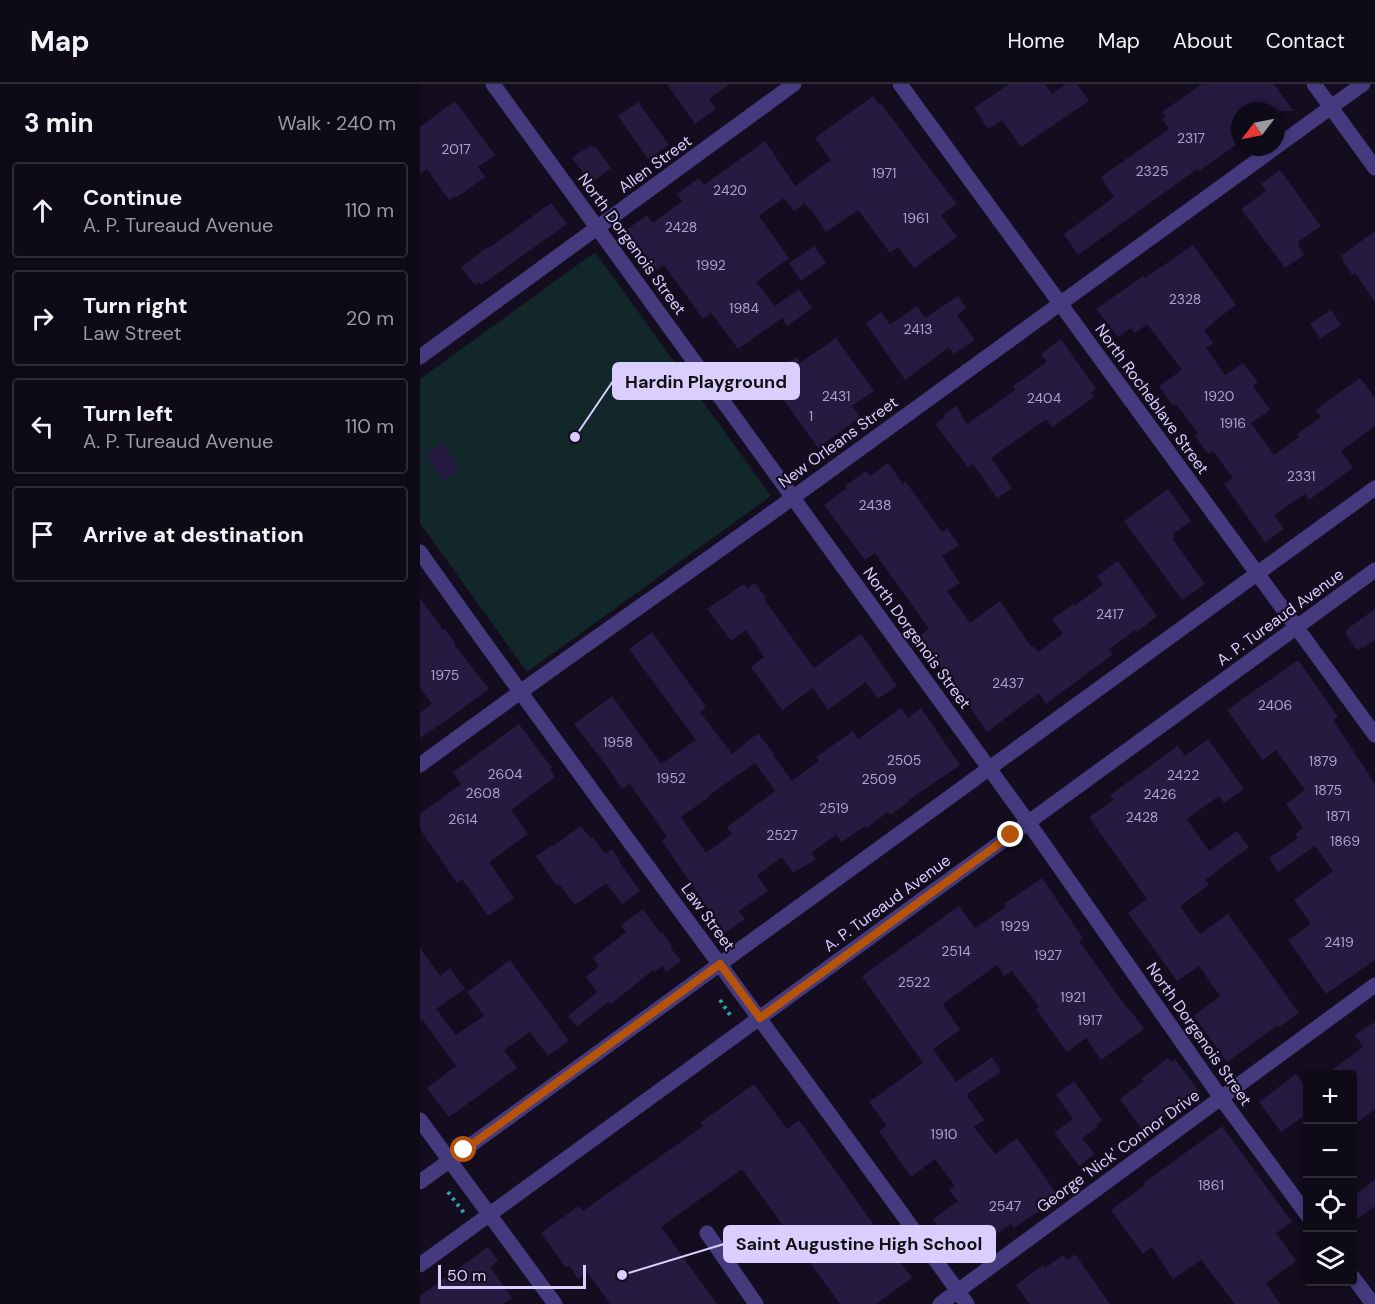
<!DOCTYPE html>
<meta charset="utf-8">
<style>
:root{--surface:#0e0a17;--page:#1c1824;--text:#f1f3f6;--muted:#9b9aa1;--line:#2e2b36}
body{margin:0;font-family:"DM Sans",sans-serif;background:var(--page);color:var(--text)}
.controls{position:absolute;right:18px;bottom:18px;display:grid;overflow:hidden;border-radius:6px;box-shadow:0 3px 9px #0003}
.controls button{width:54px;height:54px;display:grid;place-items:center;padding:0;border:0;border-bottom:2px solid var(--line);background:var(--surface);color:var(--text);font:30px sans-serif}
.compass{position:absolute;left:811px;top:18px;width:54px;height:54px;border-radius:50%;background:var(--surface);box-shadow:0 3px 9px #0003;rotate:238deg}
.scale{position:absolute;left:18px;bottom:15px;width:148px;box-sizing:border-box;padding-left:6px;border:3px solid #d9cefd;border-top:0;font-size:16px;line-height:21px;white-space:nowrap;color:#d9cefd;-webkit-text-stroke:4px #130d1f;paint-order:stroke}
.stop{position:absolute;width:18px;height:18px;margin:-14px;border:4px solid #b45309;border-radius:50%;background:#fff}
.stop.end{background:#b45309;border-color:#fff;box-shadow:0 2px 6px #0008}
.list{margin:0;padding:0;list-style:none}
h2{display:flex;justify-content:space-between;align-items:center;height:78px;margin:0;padding:0 24px;font-size:26px}
h2 small{font-size:20px;font-weight:400;color:var(--muted)}
.list li{display:grid;grid-template-columns:39px 1fr auto;gap:18px;align-items:center;box-sizing:border-box;height:96px;margin:0 12px 12px;padding:0 12px;border:2px solid var(--line);border-radius:6px}
.list b{display:block;font-size:22px;white-space:nowrap}
.list p{margin:0;font-size:20px;white-space:nowrap;color:var(--muted)}
.list em{font-size:20px;font-style:normal;color:var(--muted)}
.icon{flex:none;width:33px;height:33px;fill:none;stroke:currentColor;stroke-width:2;stroke-linecap:round;stroke-linejoin:round}
.map{position:relative;flex:none;width:955px;height:1220px;overflow:hidden}
header{display:flex;align-items:center;gap:36px;box-sizing:border-box;height:84px;padding:0 30px;background:var(--surface);border-bottom:2px solid var(--line)}
header strong{font-size:28px}
nav{display:flex;gap:33px;margin-inline-start:auto;font-size:21px}
main{display:flex}
aside{flex:1;background:var(--surface)}
.map>svg:first-child{display:block}
.green{fill:#112729}
.building{fill:#261a40;fill-rule:evenodd}
.lines{fill:none;stroke-linecap:round;stroke-linejoin:round}
.path{stroke:#32a6ad;stroke-width:4;stroke-dasharray:3 4.5;stroke-linecap:butt}
.minor{stroke:#443a7d;stroke-width:15}
.route{stroke:#b45309;stroke-width:8}
.labels{text-anchor:middle;dominant-baseline:central;stroke-width:4.5;stroke-linejoin:round;paint-order:stroke}
.number-label{font-size:14px;fill:#aca1ce}
.street-label{font-size:16px;fill:#d9cefd;stroke:#130d1f}
.leader{fill:none;stroke:#d9cefd;stroke-width:2}
.callout-dot{fill:#d9cefd;stroke:#130d1f;stroke-width:2}
.callout{fill:#d9cefd;stroke:#d9cefd;stroke-width:2}
.callout-label{font-size:18px;text-anchor:middle;font-weight:bold;fill:#111}
</style>
<header>
<strong>Map</strong>
<nav><a>Home</a><a>Map</a><a>About</a><a>Contact</a></nav>
</header>
<main>
<aside>
<h2>3 min<small>Walk · 240 m</small></h2>
<ul class="list">
<li><svg class="icon" aria-label="ahead" viewBox="0 0 24 24"><path d="M12 20V5M6 11l6-6 6 6"/></svg><div><b>Continue</b><p>A. P. Tureaud Avenue</p></div><em>110 m</em></li>
<li><svg class="icon" aria-label="right" viewBox="0 0 24 24"><path d="M7 20v-9h11M14 6l5 5-5 5"/></svg><div><b>Turn right</b><p>Law Street</p></div><em>20 m</em></li>
<li><svg class="icon" aria-label="left" viewBox="0 0 24 24"><path d="M17 20v-9H6M10 6l-5 5 5 5"/></svg><div><b>Turn left</b><p>A. P. Tureaud Avenue</p></div><em>110 m</em></li>
<li><svg class="icon" aria-label="arrive" viewBox="0 0 24 24"><path d="M6 21V4h12l-3 4 3 4H6"/></svg><div><b>Arrive at destination</b></div></li>
</ul>
</aside>
<div class="map">
<svg width="955" height="1220" viewBox="0 0 955 1220">
<rect width="100%" height="100%" fill="#130d1f"/>
<path class="green" d="M175,168L351,412L107,588L0,439V295Z"/>
<path class="building" d="M247,0H309L289,15L296,25L275,40Z
M589,0H625L632,10L646,0H657L669,17L601,63L582,36L568,45L554,24Z
M782,0H854L873,27H820V58L779,87L777,85L658,171L644,150L694,113L681,93L749,45L742,35L746,33L742,28Z
M453,12L459,21L461,19L470,33L471,32L488,56L537,120L521,131L537,153L494,184L478,163L470,169L438,126L406,148L391,125H389L385,119L374,127L364,114L339,132L369,174L336,198L355,222L379,205L392,224L367,242L362,234L318,265L291,229L283,235L244,181L235,187L206,146L227,131L233,139L262,117L257,110L279,94L284,101L345,57L375,102L411,76L395,54Z
M35,17L75,71L58,83L65,93L37,113L36,112L29,116L7,85L0,90V43Z
M218,18L249,61L228,75L198,32Z
M171,61L174,65L176,63L191,84L171,99L152,74Z
M860,86L901,142L878,158L880,159L878,161L884,171L865,184L821,125L846,107L841,100Z
M131,119L147,140L61,201L59,198L55,201L41,183L68,163L69,164Z
M955,147V218L935,189L932,191L922,176L924,175L921,172Z
M773,161L816,221L793,238L794,239L784,246L793,259L786,264L805,291L823,279L838,298L833,302L850,326L831,339L854,371L879,353L877,350L901,333L895,326L940,294L955,314V342L921,367L933,384L889,416L885,410L854,431L864,445L845,458L804,400L813,394L793,367L788,370L775,352L778,349L756,320L753,322L739,302L762,286L727,240L715,249L711,244L698,253L676,225L723,192L725,194Z
M394,162L406,179L381,197L369,179Z
M538,212L546,224L537,231L555,256L534,270L529,263L485,296L446,239L461,228L470,241L497,222L505,234Z
M911,226L921,241L900,255L890,240Z
M416,254L454,307L432,322L440,333L398,364L348,294L376,273L380,279Z
M641,255L676,305L671,309L674,313L632,343L626,335L571,374L592,404L577,414L553,380L548,383L515,340L525,333L523,331L536,322L547,340L595,306L593,302L627,278L621,270Z
M23,359L40,384L23,396L6,371Z
M468,379L483,400L486,398L522,448L527,444L539,461L522,472L540,499L527,507L550,539L580,517L612,564L614,562L618,568L643,550L632,535L653,520L654,522L683,501L677,492L698,477L737,532L717,548L715,546L689,565L693,570L626,620L619,609L567,648L524,585L523,586L499,552L509,545L455,469L445,476L404,421L427,404L425,402L446,387L450,392Z
M748,405L771,437L753,450L755,452L752,454L785,500L762,516L704,437Z
M335,499L346,514L344,515L394,584L441,550L477,602L458,615L446,598L408,626L393,604L362,626L331,583L344,573L326,546L311,557L287,525L324,500L327,505Z
M0,514L23,546L25,545L35,559L34,560L69,605L27,636L0,654V629L12,620L0,604Z
M955,525V556L943,564L942,563L937,566L925,549L927,548L926,546Z
M232,548L286,623L280,628L312,670L338,649L354,670L353,671L372,697L399,677L396,673L433,647L438,655L481,624L488,634L501,624L540,681L489,716L490,717L470,731L468,728L446,744L445,742L422,758L416,751L391,769L396,775L373,789L362,773L337,791L348,807L319,827L325,835L305,849L242,757L247,753L210,700L202,705L189,685L154,640L192,612L241,680L276,656L209,565ZM335,679L355,707L307,743L312,750L286,769L261,733L289,713L288,712Z
M878,576L918,633L913,636L955,700V876L906,910L868,856L891,840L874,816L913,787L895,762L858,788L849,774L878,754L875,750L883,744L866,720L885,706L856,666L843,676L807,626Z
M99,640L132,684L130,685L135,693L91,726L108,750L69,778L94,814L68,832L42,795L37,799L0,745V730L41,700L33,688Z
M788,655L824,705L804,719L799,712L767,735L789,767L817,747L829,763L785,796L789,801L760,822L780,850L808,830L879,929L859,943L858,941L807,978L774,932L800,912L779,882L757,897L708,829L727,815L669,733L694,716L690,711L758,662L765,672Z
M161,742L170,754L173,753L185,770L192,765L200,777L199,778L220,807L202,820L186,799L155,821L139,800L136,801L116,772L132,761L133,762Z
M622,794L663,854L659,857L709,927L710,926L724,945L681,976L666,954L647,968L616,925L619,923L592,887L584,892L577,881L524,919V920L523,921L540,946L513,965L536,998L572,973L581,988L547,1010L549,1011L547,1012L564,1036L554,1043L575,1070L597,1054L639,1113L594,1144L591,1140L562,1160L566,1166L546,1180L513,1135L538,1117L529,1106L535,1102L515,1075L491,1093L459,1047L467,1042L449,1018L503,979L442,892L539,822L555,844L586,823L584,820Z
M223,825L240,849L242,848L252,862L250,863L261,877L246,888L242,882L234,888L233,886L191,920L189,917L157,943L148,932L177,908L166,893L179,882L173,874L206,848L201,841Z
M0,864L20,892L30,884L45,905L16,925L36,951L64,932L47,908L90,876L149,957L128,972L110,948L84,966L97,984L29,1033L7,1004L36,982L2,935L0,937Z
M955,937V1025L933,1042V990H907L943,963L935,951Z
M748,974L751,978L755,975L780,1009L724,1048L700,1015L724,997L721,995Z
M876,990L888,1006V1029L861,1048L839,1018Z
M654,997L682,1036L676,1041L678,1043L662,1054L675,1070L659,1082L634,1049L653,1035L636,1011Z
M334,1000L367,1045L379,1036L492,1194L456,1220H420L322,1085L241,1143L297,1220H190L167,1188L158,1195L149,1181L146,1184L121,1149L159,1122L163,1127L283,1042L280,1039Z
M802,1042L872,1138L856,1149L876,1177L846,1199L860,1220H815L781,1176L753,1195L732,1163L723,1170L691,1126L725,1101L724,1099Z
M955,1096V1122L933,1138V1112Z
M68,1163L78,1177L70,1183L92,1214L84,1220H0V1212Z
M655,1170L690,1220H610L596,1201L623,1181L625,1184L643,1171L647,1176Z"/>
<g class="lines">
<path class="path" d="M300,916L312,934
M28,1108L44,1129"/>
<path class="minor" d="M73,0L608,738L801,1014L888,1132
M480,0L955,651
M894,0L955,84
M856,63L943,0
M0,273L374,0
M0,468C179,721 367,968 547,1220
M0,681C124,589 251,502 375,412C536,296 695,179 856,63
M0,1036L135,1220
M0,1098L955,404
M287,1149L336,1220
M0,1181L955,486
M932,1192L953,1220
M520,1220L955,901"/>
</g>
<g class="lines">
<path class="route" d="M44,1066L300,880L340,934L591,751"/>
</g>
<g class="labels">
<g class="number-label">
<text x="771" y="54">2317</text>
<text x="36" y="65">2017</text>
<text x="732" y="87">2325</text>
<text x="464" y="89">1971</text>
<text x="310" y="106">2420</text>
<text x="496" y="134">1961</text>
<text x="261" y="143">2428</text>
<text x="291" y="181">1992</text>
<text x="765" y="215">2328</text>
<text x="324" y="224">1984</text>
<text x="498" y="245">2413</text>
<text x="416" y="312">2431</text>
<text x="799" y="312">1920</text>
<text x="624" y="314">2404</text>
<text x="391" y="332">1</text>
<text x="813" y="339">1916</text>
<text x="881" y="392">2331</text>
<text x="455" y="421">2438</text>
<text x="690" y="530">2417</text>
<text x="25" y="591">1975</text>
<text x="588" y="599">2437</text>
<text x="855" y="621">2406</text>
<text x="198" y="658">1958</text>
<text x="484" y="676">2505</text>
<text x="903" y="677">1879</text>
<text x="85" y="690">2604</text>
<text x="763" y="691">2422</text>
<text x="251" y="694">1952</text>
<text x="459" y="695">2509</text>
<text x="908" y="706">1875</text>
<text x="63" y="709">2608</text>
<text x="740" y="710">2426</text>
<text x="414" y="724">2519</text>
<text x="918" y="732">1871</text>
<text x="722" y="733">2428</text>
<text x="43" y="735">2614</text>
<text x="362" y="751">2527</text>
<text x="925" y="757">1869</text>
<text x="595" y="842">1929</text>
<text x="919" y="858">2419</text>
<text x="536" y="867">2514</text>
<text x="628" y="871">1927</text>
<text x="494" y="898">2522</text>
<text x="653" y="913">1921</text>
<text x="670" y="936">1917</text>
<text x="524" y="1050">1910</text>
<text x="791" y="1101">1861</text>
<text x="585" y="1122">2547</text>
</g>
<g class="street-label">
<text transform="translate(235 80) rotate(-36)">Allen Street</text>
<text transform="translate(212 160) rotate(54)">North Dorgenois Street</text>
<text transform="translate(732 315) rotate(54)">North Rocheblave Street</text>
<text transform="translate(418 358) rotate(-36)">New Orleans Street</text>
<text transform="translate(860 533) rotate(-36)">A. P. Tureaud Avenue</text>
<text transform="translate(497 554) rotate(54)">North Dorgenois Street</text>
<text transform="translate(467 819) rotate(-36)">A. P. Tureaud Avenue</text>
<text transform="translate(288 833) rotate(54)">Law Street</text>
<text transform="translate(779 950) rotate(55)">North Dorgenois Street</text>
<text transform="translate(698 1067) rotate(-36)">George 'Nick' Connor Drive</text>
</g>
</g>
<path class="leader" d="M155 353L193 297M202 1191L304 1160"/>
<g class="callout-dot">
<circle cx="155" cy="353" r="6"/>
<circle cx="202" cy="1191" r="6"/>
</g>
<g class="callout">
<rect x="193" y="279" width="186" height="36" rx="6"/>
<rect x="304" y="1142" width="271" height="36" rx="6"/>
</g>
<g class="callout-label">
<text x="286" y="304">Hardin Playground</text>
<text x="439" y="1166">Saint Augustine High School</text>
</g>
</svg>
<div class="controls">
<button>+</button>
<button>−</button>
<button><svg class="icon" aria-label="locate" viewBox="0 0 24 24"><circle cx="12" cy="12" r="6"/><path d="M12 2v4M12 18v4M2 12h4M18 12h4"/></svg></button>
<button><svg class="icon" aria-label="layers" viewBox="0 0 24 24"><path d="M12 4l9 5-9 5-9-5zM3 14l9 5 9-5"/></svg></button>
</div>
<svg class="compass" viewBox="-18 -18 36 36"><path d="M0-13l5 13h-10z" fill="#e53935"/><path d="M0 13l5-13h-10z" fill="#9b9aa1"/></svg>
<div class="scale">50 m</div>
<div class="stop" style="left:44px;top:1066px"></div>
<div class="stop end" style="left:591px;top:751px"></div>
</div>
</main>
